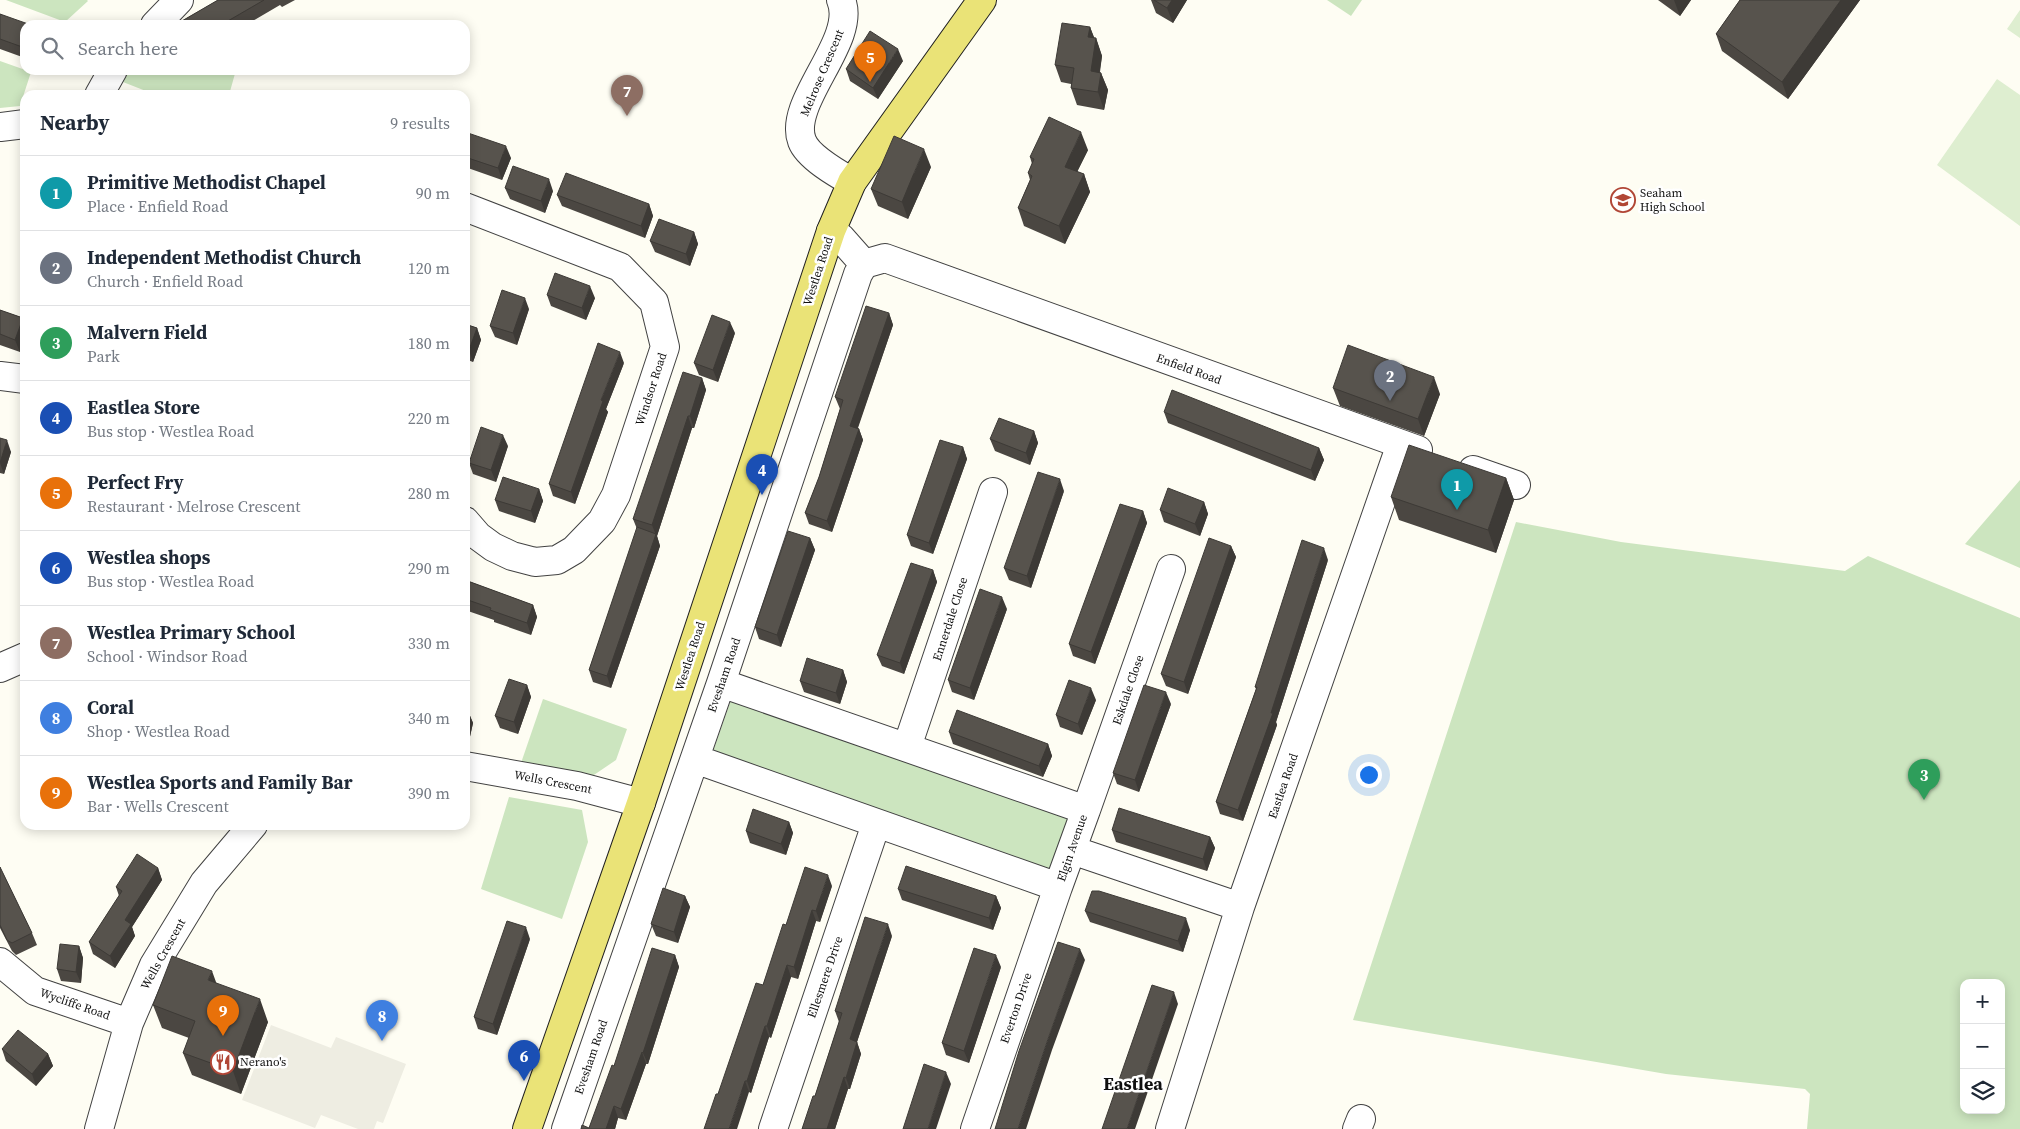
<!DOCTYPE html>
<meta charset="utf-8">
<style>
:root{--surface:#fff;--page:#f2f2f3;--text:#1f2937;--muted:#747a83;--line:#e0e1e3;--accent:#b14636}
body{margin:0;font-family:"Source Serif 4",serif;background:var(--page);color:var(--text)}
.controls{position:absolute;right:15px;bottom:15px;display:grid;overflow:hidden;border-radius:10px;box-shadow:0 2px 12px #0003}
.controls button{width:45px;height:45px;display:grid;place-items:center;padding:0;border:0;border-bottom:1px solid var(--line);background:var(--surface);color:var(--text);font:25px sans-serif}
.you{position:absolute;left:1368px;top:774px;width:18px;height:18px;margin:-12px;border:4px solid #fff;border-radius:50%;background:#1a73e8;box-shadow:0 0 0 8px #1a73e833}
.badge{display:grid;place-items:center;width:32px;height:32px;border-radius:50%;background:var(--accent);color:#fff;font-size:16px;font-weight:700}
.pin{position:absolute;translate:-50% -41px;filter:drop-shadow(0 1px 2px #0008)}
.pin::after{content:'';position:absolute;top:26px;width:18px;height:15px;background:inherit;clip-path:polygon(0 0,100% 0,50% 100%)}
.list{margin:0;padding:0;list-style:none}
h2{display:flex;justify-content:space-between;align-items:center;height:65px;margin:0;padding:0 20px;font-size:21px}
h2 small{font-size:16px;font-weight:400;color:var(--muted)}
.list li{display:grid;grid-template-columns:32px 1fr auto;gap:15px;align-items:center;box-sizing:border-box;height:75px;padding:0 20px;border-top:1px solid var(--line)}
.list b{display:block;font-size:19px;white-space:nowrap}
.list p{margin:0;font-size:16px;white-space:nowrap;color:var(--muted)}
.list em{font-size:16px;font-style:normal;color:var(--muted)}
.icon{flex:none;width:28px;height:28px;fill:none;stroke:currentColor;stroke-width:2;stroke-linecap:round;stroke-linejoin:round}
.map{position:relative;flex:none;width:2020px;height:1129px;overflow:hidden}
.search{position:absolute;background:var(--surface);box-shadow:0 2px 12px #0003;left:20px;top:20px;width:450px;height:55px;display:flex;align-items:center;gap:12px;box-sizing:border-box;padding:0 18px;border-radius:15px;color:var(--muted);font-size:19px}
.panel{position:absolute;background:var(--surface);box-shadow:0 2px 12px #0003;left:20px;top:90px;width:450px;height:740px;border-radius:15px}
.map>svg:first-child{display:block}
.green{fill:#cce5bf;fill-rule:evenodd}
.pitch{fill:#deeed0}
.plaza{fill:#eeede2}
.lines{fill:none;stroke-linecap:round;stroke-linejoin:round}
.minor-casing{stroke:#424242;stroke-width:30}
.major-casing{stroke:#202020;stroke-width:30}
.minor{stroke:#fff;stroke-width:28}
.major{stroke:#eae377;stroke-width:28}
.wall{fill:#4b4742}
.shaded-wall{fill:#3d3a36}
.building{fill:#57534d;stroke:#3d3a36}
.labels{text-anchor:middle;dominant-baseline:central;stroke-width:5;stroke-linejoin:round;paint-order:stroke}
.street-label{font-size:12px;fill:#0f0f0f;stroke:#fff}
.poi-label{font-size:12px;fill:#0f0f0f;stroke:#fff;text-anchor:start}
.district-label{font-size:18px;font-weight:bold;fill:#0f0f0f;stroke:#fff}
</style>
<div class="map">
<svg width="2020" height="1129" viewBox="0 0 2020 1129">
<rect width="100%" height="100%" fill="#fefdf3"/>
<path class="green" d="M6,0H87L88,1L65,22Z
M1327,0H1362L1351,16Z
M0,61L31,72L20,106L0,108Z
M128,70H236L229,95H156L123,82Z
M2020,480V568L1965,544Z
M1516,522L1621,542L1845,571L1868,556L2020,618V1129H1807L1810,1094L1805,1089L1666,1074L1353,1020ZM1964,983H2001V1110H1964Z
M732,697L1076,818L1057,874L713,751Z
M543,699L627,729L616,760L588,779L521,763Z
M509,797L582,810L588,842L562,919L481,889Z"/>
<path class="pitch" d="M2020,10V38L2007,29Z
M1997,79L2020,95V226L1937,165Z"/>
<path class="plaza" d="M271,1025L331,1048L336,1037L406,1064L383,1123L377,1121L374,1129H358L321,1115L315,1128L242,1100Z"/>
<g class="lines">
<defs>
<path id="minor" d="M841,0C858,40 787,102 802,141C808,157 838,174 852,182
M155,25L179,0
M99,95L113,70
M0,127L25,124
M465,207L620,267L654,302L665,347L616,495L602,521L574,550L557,560L535,562L512,556L493,547L478,536L465,521
M831,231L841,238L864,264
M864,264L885,258L1418,450
M0,376L25,379
M1473,470L1516,485
M0,668L25,657
M907,747L993,492
M695,759L1058,887L1086,810L721,683
M465,766L577,786L641,803
M1086,810L1171,569
M1072,850L1240,907
M0,962L35,991L129,1023
M99,1129L129,1023L154,965L204,883L253,825
M566,1129L721,683L858,274L864,264
M773,1129L876,824
M975,1129L1058,887
M1170,1129L1240,907L1401,444
M1357,1129L1361,1119"/>
<path id="major" d="M527,1129L641,803L831,231L852,182L982,0"/>
</defs>
<use href="#minor" class="minor-casing"/>
<use href="#major" class="major-casing"/>
<use href="#minor" class="minor"/>
<use href="#major" class="major"/>
</g>
<path class="wall" d="M218,0H295L282,7L280,5L246,25H175Z
M1151,0H1187L1173,23L1156,13Z
M1658,0H1691L1680,16Z
M1740,0H1860L1788,99L1722,51L1716,34Z
M0,14L25,25V58L0,49Z
M1090,27L1094,38H1096L1102,56L1100,72L1101,73L1108,90L1104,110L1077,105L1071,88V84L1061,82L1055,65Z
M903,61L878,99L850,81L846,69Z
M465,132L511,158L502,180L465,167Z
M1088,150L1077,172L1084,174L1090,192L1065,244L1024,226L1018,208L1030,180L1028,173L1032,164L1030,157Z
M931,167L908,219L878,206L871,189Z
M505,188L553,191L545,213L510,199Z
M557,195L649,204L653,216L645,238L562,206Z
M694,232L698,244L690,266L655,252L650,241Z
M547,295L595,298L586,320L551,306Z
M529,309L517,345L495,337L490,326Z
M0,310L23,318L25,323V336L20,352L0,345Z
M889,313L893,325L858,428L859,429L863,440L832,532L809,524L805,513L819,477L840,409L835,397Z
M465,324L477,328L481,340L473,362L465,359Z
M735,333L718,382L699,375L694,363Z
M624,363L606,409L608,412L575,504L553,496L549,484Z
M702,378L706,390L694,428H692L657,536L660,546L611,688L593,682L589,670L637,529L633,519Z
M1333,388L1440,394L1424,436L1340,406Z
M1164,412L1319,448L1324,460L1315,481L1168,423Z
M1034,431L1038,443L1030,465L995,451L990,439Z
M0,438L11,452L4,474L0,473Z
M508,446L496,482L473,474L469,463Z
M963,447L967,459L933,554L911,546L907,535Z
M1506,478L1514,500L1496,553L1399,520L1391,497Z
M539,489L543,501L535,523L499,511L495,500Z
M1064,491L1031,588L1009,580L1004,568Z
M1204,502L1208,514L1200,536L1164,522L1160,510Z
M1143,511L1147,523L1095,664L1073,656L1069,644Z
M810,538L815,550L781,647L759,639L755,627Z
M1231,546L1236,557L1188,694L1166,686L1161,674Z
M1328,560L1276,722L1277,725L1243,821L1220,814L1216,802L1256,689L1255,687Z
M933,570L937,582L904,674L882,666L877,655Z
M465,580L533,605L537,617L531,635L494,622V620L465,610Z
M1007,609L974,700L952,692L948,680Z
M843,670L847,682L840,704L804,692L800,681Z
M527,685L531,697L518,734L500,728L495,716Z
M1096,700L1082,735L1060,727L1056,715Z
M1171,704L1139,792L1117,784L1113,773Z
M465,710L468,711L473,723L469,741L465,740Z
M949,732L1048,744L1052,756L1043,777L953,744Z
M789,822L793,833L786,855L750,843L746,831Z
M1112,830L1210,837L1215,848L1207,871L1116,842Z
M0,867L32,933L37,945L16,955L12,951L0,928Z
M158,868L162,880L132,927L135,936L115,968L93,954L89,942L119,896L116,887Z
M832,886L820,922L816,921L798,979L791,977L771,1038L769,1037L751,1093L749,1092L718,1094L763,985L786,925Z
M898,889L996,896L1001,908L993,930L902,900Z
M685,896L690,907L678,943L656,936L651,924Z
M1085,911L1190,930L1183,952L1090,922Z
M892,936L857,1042L861,1054L850,1089H848L835,1129H802L815,1096L839,1022L835,1011Z
M530,939L497,1035L478,1029L474,1017Z
M79,946L83,958L81,983L61,981L57,969Z
M675,955L679,967L648,1064H646L626,1120L618,1118L615,1129H581L589,1128L614,1066Z
M1001,967L969,1063L946,1055L942,1043Z
M216,983L268,1022L241,1094L192,1075L183,1053L189,1038L162,1028L153,1005Z
M2,1049L48,1054L53,1066L36,1086L6,1061Z"/>
<path class="shaded-wall" d="M1172,0H1187L1173,23L1167,8Z
M1674,0H1691L1680,16Z
M1841,0H1860L1788,99L1782,82Z
M1090,27L1096,42V38L1102,56L1097,88L1091,71L1088,37Z
M898,49L903,61L878,99L873,88Z
M1101,73L1108,90L1104,110L1098,92Z
M1081,132L1088,150L1071,184L1065,167Z
M506,146L511,158L502,180L498,168Z
M924,149L931,167L908,219L902,202Z
M1084,174L1090,192L1065,244L1059,226Z
M549,179L553,191L545,213L541,201Z
M649,204L653,216L645,238L641,226Z
M694,232L698,244L690,266L686,254Z
M590,286L595,298L586,320L582,308Z
M525,298L529,309L517,345L513,333Z
M889,313L893,325L854,438L850,426Z
M23,318L25,323V336L20,352L15,340Z
M730,322L735,333L718,382L713,370Z
M477,328L481,340L473,362L469,350Z
M620,352L624,363L606,409L608,412L575,504L571,492L601,400Z
M1434,377L1440,394L1424,436L1418,419Z
M702,378L706,390L694,428L690,416Z
M688,416L692,428L657,536L660,546L611,688L607,676L656,535L652,525Z
M859,429L863,440L832,532L827,521Z
M1034,431L1038,443L1030,465L1026,453Z
M503,435L508,446L496,482L491,470Z
M7,440L11,452L4,474L0,463Z
M963,447L967,459L933,554L929,543Z
M1319,448L1324,460L1315,481L1311,470Z
M1506,478L1514,500L1496,553L1488,530Z
M1060,479L1064,491L1031,588L1027,576Z
M539,489L543,501L535,523L531,511Z
M1204,502L1208,514L1200,536L1195,524Z
M1143,511L1147,523L1095,664L1091,652Z
M810,538L815,550L781,647L777,635Z
M1231,546L1236,557L1188,694L1184,682Z
M1324,548L1328,560L1276,722L1277,725L1243,821L1238,810L1271,713Z
M933,570L937,582L904,674L900,663Z
M1002,597L1007,609L974,700L970,688Z
M533,605L537,617L531,635L527,623Z
M843,670L847,682L840,704L836,693Z
M527,685L531,697L518,734L514,722Z
M1091,688L1096,700L1082,735L1078,724Z
M1166,692L1171,704L1139,792L1135,780Z
M468,711L473,723L469,741L465,730Z
M1048,744L1052,756L1043,777L1039,766Z
M789,822L793,833L786,855L781,844Z
M1210,837L1215,848L1207,871L1203,859Z
M158,868L162,880L132,927L135,936L115,968L110,956L125,920Z
M828,875L832,886L820,922L816,911Z
M685,896L690,907L678,943L674,932Z
M996,896L1001,908L993,930L989,918Z
M812,910L816,921L798,979L794,967Z
M1186,918L1190,930L1183,952L1178,941Z
M888,924L892,936L854,1051L850,1039Z
M526,927L530,939L497,1035L493,1024Z
M79,946L83,958L81,983L76,972Z
M1080,949L1085,960L1052,1050L1026,1129H1018L1048,1039Z
M675,955L679,967L648,1064L643,1053Z
M996,955L1001,967L969,1063L964,1051Z
M787,965L791,977L771,1038L767,1026Z
M212,971L220,993L208,980Z
M1174,992L1178,1004L1135,1129H1127Z
M260,999L268,1022L241,1094L233,1071Z
M765,1026L769,1037L751,1093L747,1081Z
M857,1042L861,1054L850,1089L846,1078Z
M642,1052L646,1064L626,1120L621,1109Z
M48,1054L53,1066L36,1086L32,1074Z
M946,1072L951,1084L936,1129H928Z
M844,1077L848,1089L835,1129H827Z
M745,1081L749,1092L737,1129H729Z
M614,1106L618,1118L615,1129H606Z"/>
<path class="building" d="M218,0H264L221,25H175Z
M1154,0H1172L1167,8Z
M1740,0H1841L1782,82L1716,34Z
M0,14L31,25H25V48L0,39Z
M1062,23L1090,27L1088,37L1096,38L1091,71L1101,73L1098,92L1071,88L1074,68L1055,65Z
M870,31L898,49L873,88L846,69Z
M315,92L324,95H314Z
M1049,117L1081,132L1065,167L1084,174L1059,226L1018,208L1032,176L1028,173L1034,159L1030,157Z
M465,132L506,146L498,168L465,157Z
M894,136L924,149L902,202L871,189Z
M513,166L549,179L541,201L505,188Z
M566,173L649,204L641,226L557,195Z
M659,219L694,232L686,254L650,241Z
M555,273L590,286L582,308L547,295Z
M502,290L525,298L513,333L490,326Z
M866,306L889,313L850,426L859,429L827,521L805,513L819,477L843,400L835,397Z
M0,310L23,318L15,340L0,334Z
M712,315L730,322L713,370L694,363Z
M465,324L477,328L469,350L465,349Z
M598,343L620,352L601,400L603,401L571,492L549,484Z
M1348,345L1434,377L1418,419L1333,388Z
M683,372L702,378L690,416H688L652,525L633,519Z
M1172,390L1319,448L1311,470L1164,412Z
M999,418L1034,431L1026,453L990,439Z
M481,427L503,435L491,470L469,463Z
M0,438L7,440L0,463Z
M940,440L963,447L929,543L907,535Z
M1409,445L1506,478L1488,530L1391,497Z
M1038,472L1060,479L1027,576L1004,568Z
M503,477L539,489L531,511L495,500Z
M1168,488L1204,502L1195,524L1160,510Z
M1120,504L1143,511L1091,652L1069,644Z
M637,527L656,534L607,676L589,670Z
M788,531L810,538L777,635L755,627Z
M1209,538L1231,546L1184,682L1161,674Z
M1302,540L1324,548L1271,713H1273L1238,810L1216,802L1257,687H1255Z
M911,563L933,570L900,663L877,655Z
M465,580L533,605L527,623L490,610L491,608L465,599Z
M980,589L1002,597L970,688L948,680Z
M807,658L843,670L836,693L800,681Z
M509,679L527,685L514,722L495,716Z
M1069,680L1091,688L1078,724L1056,715Z
M1144,685L1166,692L1135,780L1113,773Z
M465,710L468,711L465,728Z
M957,710L1048,744L1039,766L949,732Z
M1119,808L1210,837L1203,859L1112,830Z
M753,809L789,822L781,844L746,831Z
M137,854L158,868L125,920L131,924L110,956L89,942L122,891L116,887Z
M906,866L996,896L989,918L898,889Z
M0,867L32,933L12,943L7,940L0,925Z
M805,867L828,875L816,911L812,910L794,967L787,965L767,1026H765L747,1081H745L729,1129H704L716,1094H718L756,983L763,985L783,924L786,925Z
M663,888L685,896L674,932L651,924Z
M1092,891H1099L1186,918L1178,941L1085,911Z
M865,917L888,924L850,1039L857,1042L846,1078L844,1077L827,1129H802L813,1096H815L842,1013L835,1011Z
M507,921L526,927L493,1024L474,1017Z
M1058,942L1080,949L1048,1039L1018,1129H995L1019,1051Z
M60,944L79,946L76,972L57,969Z
M652,948L675,955L643,1053L642,1052L621,1109L614,1106L606,1129H581L582,1125L589,1128L612,1065L614,1066Z
M974,948L996,955L964,1051L942,1043Z
M172,956L212,971L208,980L260,999L233,1071L183,1053L195,1021L153,1005Z
M1152,985L1174,992L1127,1129H1102Z
M18,1030L48,1054L32,1074L2,1049Z
M924,1064L946,1072L928,1129H903Z"/>
<defs>
<symbol id="school-ring" viewBox="-11 -11 22 22"><circle r="9.5" fill="#fff" stroke="#b14636" stroke-width="1.5"/><path d="M0-5L7-2L0 1L-7-2ZM-4 1L0 2.5L4 1V4Q0 6-4 4Z" fill="#b14636"/></symbol>
<symbol id="restaurant-ring" viewBox="-11 -11 22 22"><circle r="9.5" fill="#fff" stroke="#b14636" stroke-width="1.5"/><path d="M-5-6h1v4h1v-4h1v4h1v-4h1v5L-1.5 .5V6h-2V.5L-5-1ZM5-6V6H3V1.5H1.5Q1.5-4 5-6Z" fill="#b14636"/></symbol>
</defs>
<g fill-rule="evenodd">
<use href="#school-ring" x="1609" y="186" width="28" height="28"/>
<use href="#restaurant-ring" x="209" y="1048" width="28" height="28"/>
</g>
<g class="labels">
<g class="street-label">
<text transform="translate(822 73) rotate(-67)">Melrose Crescent</text>
<text transform="translate(818 271) rotate(-72)">Westlea Road</text>
<text transform="translate(1189 369) rotate(20)">Enfield Road</text>
<text transform="translate(651 389) rotate(-72)">Windsor Road</text>
<text transform="translate(950 619) rotate(-72)">Ennerdale Close</text>
<text transform="translate(690 656) rotate(-72)">Westlea Road</text>
<text transform="translate(724 675) rotate(-71)">Evesham Road</text>
<text transform="translate(1128 690) rotate(-71)">Eskdale Close</text>
<text transform="translate(553 782) rotate(11)">Wells Crescent</text>
<text transform="translate(1283 786) rotate(-71)">Eastlea Road</text>
<text transform="translate(1072 848) rotate(-71)">Elgin Avenue</text>
<text transform="translate(163 954) rotate(-61)">Wells Crescent</text>
<text transform="translate(825 977) rotate(-71)">Ellesmere Drive</text>
<text transform="translate(75 1004) rotate(19)">Wycliffe Road</text>
<text transform="translate(1016 1008) rotate(-71)">Everton Drive</text>
<text transform="translate(591 1057) rotate(-71)">Evesham Road</text>
</g>
<g class="poi-label">
<text x="1640" y="193">Seaham<tspan x="1640" dy="14">High School</tspan></text>
<text x="240" y="1062">Nerano's</text>
</g>
<g class="district-label">
<text x="1133" y="1083">Eastlea</text>
</g>
</g>
</svg>
<div class="controls">
<button>+</button>
<button>−</button>
<button><svg class="icon" aria-label="layers" viewBox="0 0 24 24"><path d="M12 4l9 5-9 5-9-5zM3 14l9 5 9-5"/></svg></button>
</div>
<div class="you"></div>
<div class="pin badge" style="left:1457px;top:510px;background:#0f9aa8">1</div>
<div class="pin badge" style="left:1390px;top:401px;background:#6b7280">2</div>
<div class="pin badge" style="left:1924px;top:800px;background:#2e9e5b">3</div>
<div class="pin badge" style="left:762px;top:495px;background:#1a4fb4">4</div>
<div class="pin badge" style="left:870px;top:82px;background:#e8710a">5</div>
<div class="pin badge" style="left:524px;top:1081px;background:#1a4fb4">6</div>
<div class="pin badge" style="left:627px;top:116px;background:#8d6e63">7</div>
<div class="pin badge" style="left:382px;top:1041px;background:#3f7fe0">8</div>
<div class="pin badge" style="left:223px;top:1036px;background:#e8710a">9</div>
<div class="search"><svg class="icon" aria-label="search" viewBox="0 0 24 24"><circle cx="10" cy="10" r="6"/><path d="M15 15l6 6"/></svg>Search here</div>
<section class="panel">
<h2>Nearby<small>9 results</small></h2>
<ul class="list">
<li><span class="badge" style="background:#0f9aa8">1</span><div><b>Primitive Methodist Chapel</b><p>Place · Enfield Road</p></div><em>90 m</em></li>
<li><span class="badge" style="background:#6b7280">2</span><div><b>Independent Methodist Church</b><p>Church · Enfield Road</p></div><em>120 m</em></li>
<li><span class="badge" style="background:#2e9e5b">3</span><div><b>Malvern Field</b><p>Park</p></div><em>180 m</em></li>
<li><span class="badge" style="background:#1a4fb4">4</span><div><b>Eastlea Store</b><p>Bus stop · Westlea Road</p></div><em>220 m</em></li>
<li><span class="badge" style="background:#e8710a">5</span><div><b>Perfect Fry</b><p>Restaurant · Melrose Crescent</p></div><em>280 m</em></li>
<li><span class="badge" style="background:#1a4fb4">6</span><div><b>Westlea shops</b><p>Bus stop · Westlea Road</p></div><em>290 m</em></li>
<li><span class="badge" style="background:#8d6e63">7</span><div><b>Westlea Primary School</b><p>School · Windsor Road</p></div><em>330 m</em></li>
<li><span class="badge" style="background:#3f7fe0">8</span><div><b>Coral</b><p>Shop · Westlea Road</p></div><em>340 m</em></li>
<li><span class="badge" style="background:#e8710a">9</span><div><b>Westlea Sports and Family Bar</b><p>Bar · Wells Crescent</p></div><em>390 m</em></li>
</ul>
</section>
</div>
